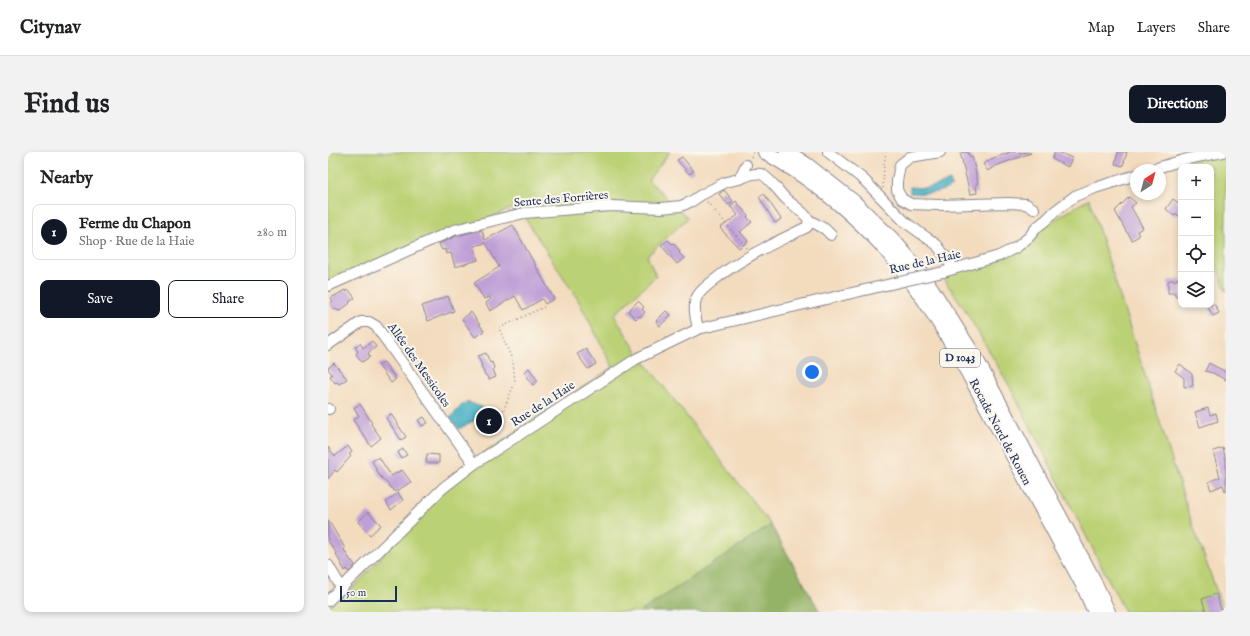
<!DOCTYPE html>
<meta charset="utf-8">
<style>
:root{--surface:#fff;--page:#f2f2f2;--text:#202124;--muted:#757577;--line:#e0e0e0;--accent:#111827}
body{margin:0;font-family:"IM FELL English",serif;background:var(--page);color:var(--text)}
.controls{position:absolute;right:12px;top:12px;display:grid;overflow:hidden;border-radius:8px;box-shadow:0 2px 6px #0003}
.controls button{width:36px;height:36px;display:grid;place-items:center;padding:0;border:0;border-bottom:1px solid var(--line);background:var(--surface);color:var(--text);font:20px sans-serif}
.compass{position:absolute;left:802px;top:12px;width:36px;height:36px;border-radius:50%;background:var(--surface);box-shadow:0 2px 6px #0003;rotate:36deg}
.scale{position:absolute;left:12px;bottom:10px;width:57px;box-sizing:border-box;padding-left:4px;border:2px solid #1b2f5e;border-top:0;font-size:11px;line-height:14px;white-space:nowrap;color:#1b2f5e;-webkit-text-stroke:3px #fbf7ec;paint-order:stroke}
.you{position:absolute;left:484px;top:220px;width:14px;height:14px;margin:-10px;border:3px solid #fff;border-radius:50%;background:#1a73e8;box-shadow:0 0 0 6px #1a73e833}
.badge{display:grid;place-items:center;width:26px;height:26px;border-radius:50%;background:var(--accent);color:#fff;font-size:13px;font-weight:700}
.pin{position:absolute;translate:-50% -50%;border:2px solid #fff;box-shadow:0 1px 4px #0006}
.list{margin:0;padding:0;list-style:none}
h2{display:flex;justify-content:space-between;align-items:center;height:52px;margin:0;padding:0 16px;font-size:17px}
h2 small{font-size:13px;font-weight:400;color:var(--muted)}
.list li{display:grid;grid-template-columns:26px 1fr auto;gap:12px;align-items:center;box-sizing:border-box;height:56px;margin:0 8px 8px;padding:0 8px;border:1px solid var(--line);border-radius:8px}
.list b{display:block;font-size:15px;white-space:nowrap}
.list p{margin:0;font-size:13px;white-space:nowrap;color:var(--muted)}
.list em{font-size:13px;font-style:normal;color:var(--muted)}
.actions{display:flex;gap:8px;padding:12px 16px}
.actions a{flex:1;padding:9px 0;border:1px solid var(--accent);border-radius:8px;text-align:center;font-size:14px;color:var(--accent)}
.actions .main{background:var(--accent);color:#fff}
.icon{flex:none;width:22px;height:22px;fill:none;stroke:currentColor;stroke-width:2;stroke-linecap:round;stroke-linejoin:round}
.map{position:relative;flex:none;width:898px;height:460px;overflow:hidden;border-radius:8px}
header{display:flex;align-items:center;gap:24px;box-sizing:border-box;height:56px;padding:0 20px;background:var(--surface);border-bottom:1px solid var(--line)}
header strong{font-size:19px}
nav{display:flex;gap:22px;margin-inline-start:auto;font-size:14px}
.intro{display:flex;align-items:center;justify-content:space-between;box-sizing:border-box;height:96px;padding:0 24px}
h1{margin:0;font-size:28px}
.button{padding:10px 18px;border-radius:8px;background:var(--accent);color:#fff;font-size:14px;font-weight:700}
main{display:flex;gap:24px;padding:0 24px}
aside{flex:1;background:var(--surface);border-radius:8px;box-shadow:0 2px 6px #0003}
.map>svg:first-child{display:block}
.green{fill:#bbd175;stroke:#6b806a}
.forest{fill:#94b366;stroke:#587162}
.water{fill:#42aec1;stroke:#2e6e90}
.building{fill:#bf9fd6}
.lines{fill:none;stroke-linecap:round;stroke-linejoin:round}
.minor-casing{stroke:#87858e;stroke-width:12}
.highway-casing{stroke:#87858e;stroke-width:16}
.path{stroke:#87858e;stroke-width:1.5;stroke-dasharray:1 3;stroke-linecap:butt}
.minor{stroke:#fff;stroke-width:10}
.highway{stroke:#fff;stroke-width:14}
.minor-bridge-casing{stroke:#87858e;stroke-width:12;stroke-linecap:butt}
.minor-bridge{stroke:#fff;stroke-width:10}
.labels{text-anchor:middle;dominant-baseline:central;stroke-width:4;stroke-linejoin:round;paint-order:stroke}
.shield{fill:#fbf7ec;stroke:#5e6b89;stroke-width:1}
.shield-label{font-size:11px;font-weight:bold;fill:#1b2f5e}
.street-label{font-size:12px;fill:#1b2f5e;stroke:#fbf7ec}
</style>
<header>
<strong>Citynav</strong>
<nav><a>Map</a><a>Layers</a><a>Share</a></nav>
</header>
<div class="intro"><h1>Find us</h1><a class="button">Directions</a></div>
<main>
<aside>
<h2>Nearby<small></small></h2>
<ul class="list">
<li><span class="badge">1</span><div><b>Ferme du Chapon</b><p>Shop · Rue de la Haie</p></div><em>280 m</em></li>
</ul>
<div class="actions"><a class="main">Save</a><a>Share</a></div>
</aside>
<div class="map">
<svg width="898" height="460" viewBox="0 0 898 460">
<rect width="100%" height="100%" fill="#fbf7ec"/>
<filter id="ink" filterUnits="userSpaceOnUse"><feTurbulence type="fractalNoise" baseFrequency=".025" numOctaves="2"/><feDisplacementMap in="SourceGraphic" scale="8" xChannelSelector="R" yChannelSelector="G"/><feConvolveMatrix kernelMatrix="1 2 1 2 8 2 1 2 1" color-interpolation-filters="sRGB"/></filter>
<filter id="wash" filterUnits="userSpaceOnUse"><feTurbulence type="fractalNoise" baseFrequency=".012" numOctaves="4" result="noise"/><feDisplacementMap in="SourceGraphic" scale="16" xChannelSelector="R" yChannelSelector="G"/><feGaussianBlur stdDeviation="0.9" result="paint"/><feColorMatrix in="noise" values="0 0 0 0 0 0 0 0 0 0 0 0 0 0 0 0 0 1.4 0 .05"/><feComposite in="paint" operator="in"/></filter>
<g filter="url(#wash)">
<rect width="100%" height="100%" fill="#f3dbbe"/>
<path class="green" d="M0,0H342L320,28L360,66L319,104L328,124L286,163L309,200L443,373L312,460H0V455L28,433L129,319L285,215L249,146L189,54L0,136Z
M898,2V140L883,98V15H854L852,10Z
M761,47L862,365L896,460H797L682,235L636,156L619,132L614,119L666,104Z"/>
<path class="forest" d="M443,373L492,460H312Z"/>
<path class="water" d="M622,28L624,34C611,42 597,42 582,41V35C597,37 609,35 622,28Z
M139,250L154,255L157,261L154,268L145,269L131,277L122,266L134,253Z"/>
<g id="blocks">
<path class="building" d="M632,0H640L641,4H644L650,31L648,32L649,41L642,42Z
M682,0L703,1L667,14L660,19L655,12L663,7Z
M727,0H731L744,6L740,15L724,7Z
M790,0H799L795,14L787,12Z
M354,5L366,19L361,22L349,8Z
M396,38L405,49L400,53L391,42Z
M436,42L453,67L447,71L431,45Z
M801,45L808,51L803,55L815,76L809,79L811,84L804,88L800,81H799L787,59Z
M845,47L853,53V65L848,62L846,64L838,57Z
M408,49L420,64L419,65L424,70L412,80L420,89L411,96L392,76L410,63L402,54Z
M185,73L226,147L217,152L214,147L195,158L187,144L162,159L158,151L163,147L162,145L156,147L146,131L171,115L158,91L146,94L150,108L127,115L123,101L118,102L117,97L114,98L111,92L128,84L154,78L157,88Z
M340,88L344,92L345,91L352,99L351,101L356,106L349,112L333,93Z
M849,126L853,127V148L847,144V141H840V129L842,128H849Z
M17,138L18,140L21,138L27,146L21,150L22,151L12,159L6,157L2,152L5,149L3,146Z
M120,144L126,159L100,169L94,154Z
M310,149L316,155L314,157L317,160L312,165L311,164L308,167L300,159Z
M879,153H887L891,161L885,164Z
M338,159L343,163L332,174L328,169Z
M143,160L156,179L147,185L134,167Z
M44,189L48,195L40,201L42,205L34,210L28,202L30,200L27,195L32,191L35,196Z
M258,197L268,212L260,217L249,202Z
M158,201L162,211L164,210L166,216L165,217L168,225L161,228L158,223H157L153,214H154L150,204Z
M56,210L68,227L63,231L50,213Z
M6,211L19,227L11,232L9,230L7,231L2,224L4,222L0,217V216Z
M881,211L898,220V228L885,221L877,219Z
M852,212L864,222L865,234L856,235V226L847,219Z
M201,216L210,229L205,233L196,220Z
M32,252L44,271L43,272L53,286L43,294L25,268L31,264L26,256Z
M880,256L882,263L888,261L890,269L872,275L867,260Z
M63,262L78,285L73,288L58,266Z
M96,265L100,271L94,274L90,268Z
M20,294L24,300L21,302L23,304L9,320L7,318L0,327V295L7,304Z
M895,296L898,310V339H897L895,333L883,338L880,330L892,325L885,299Z
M75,297L79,303L73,306L70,300Z
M99,302L111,303V311H98Z
M51,305L63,324L74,318L83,330L67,340L51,323L44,309Z
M70,341L75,348L63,358L58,350Z
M40,360L53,373L42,383L30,370Z
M0,368L17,396L16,398L23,409H24L27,413L21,420L19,417L17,419L8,402H9L0,389Z
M888,442L894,460H878L874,447Z"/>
</g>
</g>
<g filter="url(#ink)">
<use href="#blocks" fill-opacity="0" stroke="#87858e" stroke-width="1"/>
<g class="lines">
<defs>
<path id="minor" d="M500,0L535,27L577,70L609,93L626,117
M612,0L582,5L572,13L569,29V38L574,47L583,52L611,53L680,51L698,52L706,57
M822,18L859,7L895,0
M481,68L497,77L503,83
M615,120L671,104L689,95L701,85L709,75L718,68L727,59L747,44L767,36L808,23
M0,134L126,78L196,61L283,54L333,56L353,54L364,49L373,43L398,30L411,27L418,13
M370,177C368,168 365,156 368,147C371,139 379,134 385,129C413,106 446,91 479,75L481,68C475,59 466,54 458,47C451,40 441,25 433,22C426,20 417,25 411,27
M0,193L33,170H41L48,174L146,312
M0,257H1
M0,413L13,435
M0,449L115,336L146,312L308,207L370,177L554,134"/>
<path id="highway" d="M437,0C479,24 516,53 549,88C600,142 635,211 670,276C698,328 727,381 755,433L767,460
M459,0L479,13L526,50L566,89L594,122L648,207L765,427L780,460"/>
</defs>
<use href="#minor" class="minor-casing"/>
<use href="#highway" class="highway-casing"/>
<path class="path" d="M423,5L425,0
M555,36L556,12L558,0
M379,50L419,96
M165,284L187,230L185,210L171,176L216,155"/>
<use href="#minor" class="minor"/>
<use href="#highway" class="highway"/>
<defs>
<path id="minor-bridge" d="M554,134L615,120"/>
</defs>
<use href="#minor-bridge" class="minor-bridge-casing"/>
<use href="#minor-bridge" class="minor-bridge"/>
</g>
</g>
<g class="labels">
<rect class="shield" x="612" y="197" width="40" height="18" rx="3"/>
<g class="shield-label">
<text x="632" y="206">D 1043</text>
</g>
<g class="street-label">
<text transform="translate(233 47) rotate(-5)">Sente des Forrières</text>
<text transform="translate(597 110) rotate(-13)">Rue de la Haie</text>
<text transform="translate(91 213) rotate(55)">Allée des Messicoles</text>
<text transform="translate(215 252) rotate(-33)">Rue de la Haie</text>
<text transform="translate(672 280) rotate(62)">Rocade Nord de Rouen</text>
</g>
</g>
</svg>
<div class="controls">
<button>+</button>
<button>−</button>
<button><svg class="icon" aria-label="locate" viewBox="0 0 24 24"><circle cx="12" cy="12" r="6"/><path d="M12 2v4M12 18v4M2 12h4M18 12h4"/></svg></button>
<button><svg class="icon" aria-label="layers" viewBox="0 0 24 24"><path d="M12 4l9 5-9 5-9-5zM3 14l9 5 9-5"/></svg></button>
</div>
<svg class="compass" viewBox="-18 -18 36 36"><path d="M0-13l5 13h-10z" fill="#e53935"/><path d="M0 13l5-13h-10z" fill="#757577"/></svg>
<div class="scale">50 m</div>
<div class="you"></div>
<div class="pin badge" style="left:161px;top:269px">1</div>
</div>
</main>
